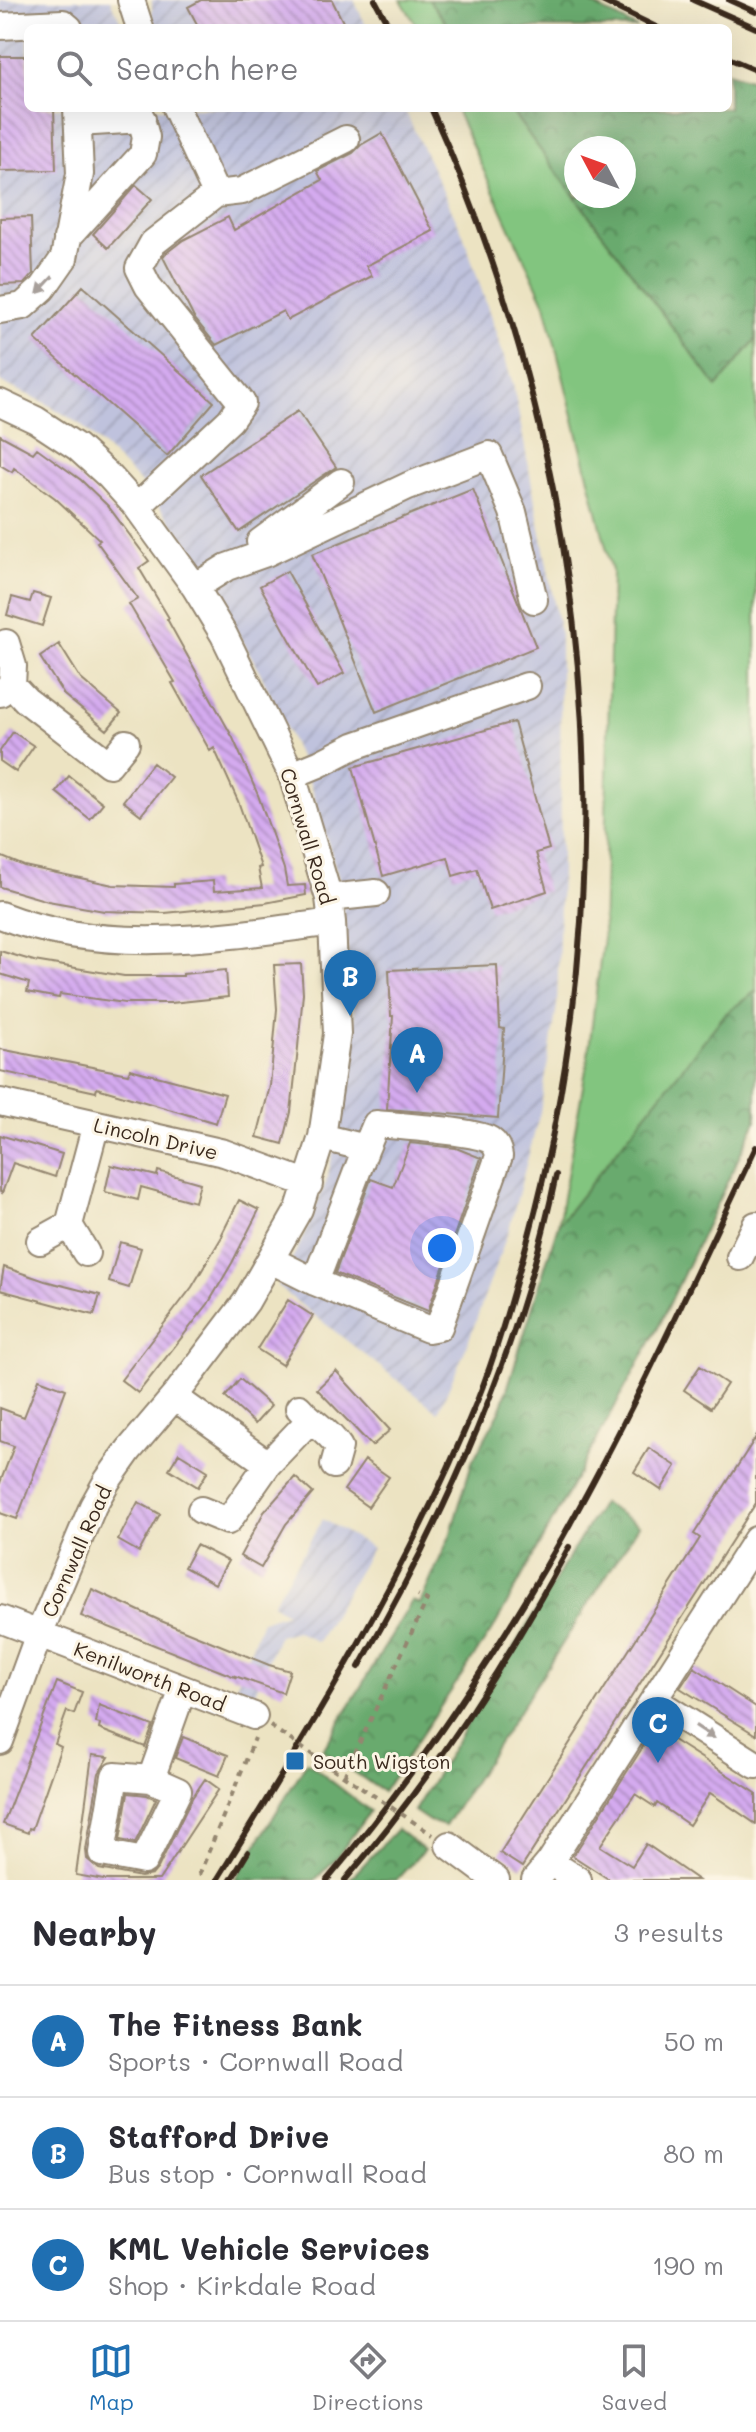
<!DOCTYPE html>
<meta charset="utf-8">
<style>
:root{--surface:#fff;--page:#f2f2f3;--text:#2b2b33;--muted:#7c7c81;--line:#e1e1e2;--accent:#1f6fb2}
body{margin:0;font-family:Mali,sans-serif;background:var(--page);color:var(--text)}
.compass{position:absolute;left:564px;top:136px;width:72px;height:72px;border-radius:50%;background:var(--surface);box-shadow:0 8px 32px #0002;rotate:311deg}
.you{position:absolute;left:442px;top:1248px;width:28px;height:28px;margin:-20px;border:6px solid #fff;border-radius:50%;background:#1a73e8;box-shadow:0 0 0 12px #1a73e833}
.badge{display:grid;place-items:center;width:52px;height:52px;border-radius:50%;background:var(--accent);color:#fff;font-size:26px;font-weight:700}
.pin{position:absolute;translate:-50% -66px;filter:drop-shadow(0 2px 4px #0008)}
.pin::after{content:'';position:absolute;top:42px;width:28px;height:24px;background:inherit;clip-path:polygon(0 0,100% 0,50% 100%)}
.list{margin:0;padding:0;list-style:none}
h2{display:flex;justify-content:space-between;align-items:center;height:104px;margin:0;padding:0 32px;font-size:34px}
h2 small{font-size:26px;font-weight:400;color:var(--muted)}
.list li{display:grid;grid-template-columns:52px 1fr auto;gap:24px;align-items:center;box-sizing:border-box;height:112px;padding:0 32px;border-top:2px solid var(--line)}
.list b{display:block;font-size:30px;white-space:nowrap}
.list p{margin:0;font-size:26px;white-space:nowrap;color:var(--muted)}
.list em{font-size:26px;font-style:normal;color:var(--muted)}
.icon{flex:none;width:44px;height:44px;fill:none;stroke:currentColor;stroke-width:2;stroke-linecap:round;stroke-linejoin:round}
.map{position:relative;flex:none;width:756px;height:1880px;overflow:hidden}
.search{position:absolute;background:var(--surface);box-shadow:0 8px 32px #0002;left:24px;right:24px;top:24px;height:88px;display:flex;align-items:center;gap:20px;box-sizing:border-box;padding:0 28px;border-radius:12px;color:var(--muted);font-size:30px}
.sheet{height:440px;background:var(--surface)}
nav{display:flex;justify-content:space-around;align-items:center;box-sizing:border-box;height:112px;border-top:2px solid var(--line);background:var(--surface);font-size:22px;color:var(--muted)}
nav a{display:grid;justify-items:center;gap:4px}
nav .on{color:var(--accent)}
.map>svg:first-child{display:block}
.industrial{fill:url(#industrial-furrows)}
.green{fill:#82c57f;stroke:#5e784e;stroke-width:2}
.forest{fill:url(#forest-crowns);stroke:#526a46;stroke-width:2;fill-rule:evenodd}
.building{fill:url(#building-back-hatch)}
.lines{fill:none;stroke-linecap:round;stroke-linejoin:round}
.minor-casing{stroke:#948670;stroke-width:30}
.path{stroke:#948670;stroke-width:4;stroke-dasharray:6 6;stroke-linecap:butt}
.minor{stroke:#fff;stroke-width:26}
.rail{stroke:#3b2a1e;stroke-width:6}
.path-bridge{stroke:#948670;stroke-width:4;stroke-dasharray:6 6;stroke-linecap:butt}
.oneway{fill:#a79f9a}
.poi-dot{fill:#1f6fb2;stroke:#fcf5e5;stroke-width:3}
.labels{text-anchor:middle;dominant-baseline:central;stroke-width:6;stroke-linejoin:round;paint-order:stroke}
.street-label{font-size:20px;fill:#3b2a1e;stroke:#fcf5e5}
.poi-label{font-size:20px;fill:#3b2a1e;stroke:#fcf5e5;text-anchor:start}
</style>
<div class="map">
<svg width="756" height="1880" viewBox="0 0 756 1880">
<defs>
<pattern id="industrial-furrows" width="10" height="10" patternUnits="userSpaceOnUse" patternTransform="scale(2)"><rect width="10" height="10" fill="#bfc2dd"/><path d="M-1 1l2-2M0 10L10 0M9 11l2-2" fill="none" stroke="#a5a7bd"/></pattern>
<pattern id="forest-crowns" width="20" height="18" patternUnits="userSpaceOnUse" patternTransform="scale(2)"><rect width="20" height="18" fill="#69aa6e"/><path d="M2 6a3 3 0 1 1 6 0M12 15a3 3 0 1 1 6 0" fill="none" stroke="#588b5a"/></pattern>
<pattern id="building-back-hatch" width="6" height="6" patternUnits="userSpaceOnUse" patternTransform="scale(2)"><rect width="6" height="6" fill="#d4aaef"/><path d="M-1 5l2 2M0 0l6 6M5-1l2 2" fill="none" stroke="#ad8bc1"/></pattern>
</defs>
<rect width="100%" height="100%" fill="#fcf5e5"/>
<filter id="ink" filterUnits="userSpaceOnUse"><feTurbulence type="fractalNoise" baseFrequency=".0125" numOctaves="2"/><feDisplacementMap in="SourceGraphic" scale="16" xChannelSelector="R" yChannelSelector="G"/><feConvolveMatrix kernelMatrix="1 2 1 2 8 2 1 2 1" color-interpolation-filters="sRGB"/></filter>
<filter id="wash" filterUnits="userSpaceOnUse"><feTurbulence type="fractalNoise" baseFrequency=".006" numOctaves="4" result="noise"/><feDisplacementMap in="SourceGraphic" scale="32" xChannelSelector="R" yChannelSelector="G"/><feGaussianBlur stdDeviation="1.8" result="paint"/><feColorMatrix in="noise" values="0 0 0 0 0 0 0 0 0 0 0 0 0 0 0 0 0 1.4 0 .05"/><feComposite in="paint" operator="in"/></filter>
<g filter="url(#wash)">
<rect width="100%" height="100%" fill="#ece3c2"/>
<path class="industrial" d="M0,0H110L124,28H28V108H404L463,234L513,384L560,634L561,869L557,1006L540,1112L509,1229L466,1348L438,1412L277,1286L300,1244L326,1182L345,1106L354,1016L341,886L307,774L259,670L187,543L141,483L81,425L44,402L0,382Z
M152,0H354L367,28H152Z
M323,1519L372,1548L317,1642L296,1631L278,1636L254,1695L235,1688L262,1621L286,1613L272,1604Z"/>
<path class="green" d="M401,0H429L450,28H418Z
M455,108H509L717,387L756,339V991L725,1015L558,1225L587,1064L603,938L612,571L545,304Z"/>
<path class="forest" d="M429,0H584L637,28H450Z
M728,72L756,81V339L717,387L509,108H728ZM576,148H624V196H576Z
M756,991V1121L659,1326L496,1624L383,1792L323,1750L412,1601L420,1604L450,1536L472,1462L501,1409L558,1225L725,1014Z
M602,1503L639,1525L445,1826L429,1821L414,1811Z
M307,1762L370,1811L337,1857L315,1880H235Z
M397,1829L424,1850L396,1880H349Z"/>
<g id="blocks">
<path class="building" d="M201,0H332L346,28H199L188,7Z
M0,56H28V108H54L56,170L0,171Z
M382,133L433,231L366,266L372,276L288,320L283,311L216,345L194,318L163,257L165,254L183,240L228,217L234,230L322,180L317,171L353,153L361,145Z
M136,185L152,199L108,248L93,234Z
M31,217L33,274L24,284L0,285V218Z
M83,286L214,402L167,456L35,339Z
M298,411L336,467L239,532L201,475Z
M0,435L33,453L37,448L81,480L108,506L149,561L139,568L169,618L167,619L233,738L258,795L284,869L287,886L305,885L306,895L265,903L165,913L104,911L48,901L0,887V856L24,866L113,885L174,887V884L213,881L214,891L262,888L258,868L261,867L238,801L214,748L210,751L172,683L175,682L129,604L138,599L97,542L100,540L55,498L14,468L12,472L0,465Z
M473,489L536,647L376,712L312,554Z
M287,571L344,673L317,688L260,586Z
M33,593L51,598L42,626L7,615L12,597L30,602Z
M59,644L81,679L121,713L107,730L64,695L40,657Z
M514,722L549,849L536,853L547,891L490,910L477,869L453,876L448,857L383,876L353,767Z
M13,732L34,746L16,772L0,761V751Z
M153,763L171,777L141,815L123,801Z
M69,776L103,803L90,819L56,792Z
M0,951L34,961L124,976H183V974L226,970L228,997L171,1003H125L60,994L59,998L27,992L29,983L0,974Z
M301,964L303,993L297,1058L291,1112L283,1144L257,1137L270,1086L277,1009L274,965Z
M497,965L500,1028L504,1029L498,1118L387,1109L393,1016H391L389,970Z
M0,1049L128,1074L130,1069L225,1094L216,1123L97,1088L96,1092L0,1071Z
M0,1135L62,1154L55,1177L13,1163L2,1193L0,1192Z
M410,1143L456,1148L481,1158L428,1311L335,1273L371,1179L393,1187Z
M111,1165L157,1176L158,1171L200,1183L195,1202L141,1187L138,1200L105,1192Z
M239,1200L259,1210L232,1263L208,1304L138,1393L121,1380L192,1287L223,1235L222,1234Z
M120,1242L141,1248L129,1288L109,1282Z
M4,1267L45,1281L100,1295L94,1315L0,1290Z
M288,1300L313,1316L282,1365L257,1349Z
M700,1366L727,1384L711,1408L684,1390Z
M336,1371L390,1430L372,1446L317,1389Z
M39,1379L66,1389L17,1519L0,1513V1483L14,1446L0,1441V1408L24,1417Z
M240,1379L271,1406L255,1424L225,1397Z
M756,1437V1503L522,1867L500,1853L700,1538L694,1534Z
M649,1448L676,1466L661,1490L634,1472Z
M179,1453L208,1471L198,1487L169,1469Z
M365,1460L389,1477L368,1507L344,1490Z
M295,1477L313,1493L286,1524L261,1568L240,1556L264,1512Z
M138,1502L160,1514L139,1552L118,1540Z
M196,1545L228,1561L215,1584L184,1567Z
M92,1589L161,1621L269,1665L290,1671L283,1693L235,1676V1677L81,1616Z
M694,1667L756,1707V1735L680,1688Z
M57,1682L82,1692L74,1714L67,1711L55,1744L61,1747L32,1829L29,1828L28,1833L3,1824Z
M99,1705L153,1726L145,1747L99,1729L100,1724L96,1723Z
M667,1736L756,1793V1824L710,1793L689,1825L657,1803L655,1807L635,1794L600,1846L632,1866L646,1844L698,1880H610L573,1856L646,1742Z
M183,1737L228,1755L219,1776L175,1758Z
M92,1755L109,1757L99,1773L86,1850L87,1859L99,1869L141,1877L152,1875L158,1868L192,1798L205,1779L219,1789L159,1880H104L76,1875Z
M128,1793L147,1795L156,1799L135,1843L120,1840Z"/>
</g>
</g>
<g filter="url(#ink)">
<use href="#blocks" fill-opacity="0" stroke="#948670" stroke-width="2"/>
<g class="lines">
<defs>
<path id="minor" d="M131,0L140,28
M0,26L63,23L69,28
M176,108L216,194
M78,123L142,119
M67,238L143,154L146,137L138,108
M0,310L23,306L43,288L64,258L80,174L77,108
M0,403L36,420L77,447L110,477L137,507L195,587L224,635L292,775L329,898L332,922L337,1034L322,1137L299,1209L246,1302L174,1397L129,1450L107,1481L93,1506L39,1634L0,1741
M137,507L230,420L242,403L148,286L139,268L153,243L216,194L242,191L346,139
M260,542L341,482
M195,587L227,567L266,553L408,486L489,455L513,512L534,600
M6,643L13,666L12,685
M0,693L12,685L26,700L109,764L126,743
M292,775L319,764L354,746L527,686
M329,898L376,893
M0,915C107,957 223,937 332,922
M0,1102L224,1153L309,1184
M69,1225L86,1253
M40,1241L69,1225L96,1124
M740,1257L756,1225
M271,1260L315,1282L428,1329L439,1327L499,1156C498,1149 496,1144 490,1140C474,1131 398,1126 376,1124L366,1148L322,1137
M315,1282L366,1148
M174,1397L268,1464L310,1420
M299,1408C312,1423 328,1430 339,1447L334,1465
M201,1510L228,1521L268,1464
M0,1619L254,1716
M654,1700L756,1765
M151,1779L115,1776L102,1853L144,1861L178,1791L151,1779L183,1689
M449,1845L496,1880
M550,1862L578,1880
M535,1880L550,1862L756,1540"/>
</defs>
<use href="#minor" class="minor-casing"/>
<path class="path" d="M332,1768L361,1787
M344,1776L427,1600L418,1595
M201,1875L200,1873L255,1738"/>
<use href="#minor" class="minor"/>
<path class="rail" d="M375,0L390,28
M600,0L658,28
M693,0L756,28
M729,0L756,12
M728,58L756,70
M359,1667C448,1512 520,1350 556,1175
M217,1880C313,1725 408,1570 477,1401C498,1349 513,1293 528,1239C630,864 591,460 431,108
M231,1880L248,1852
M327,1880C416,1775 493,1659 561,1540C633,1413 693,1279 756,1147
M345,1880C432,1778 506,1665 569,1547"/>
<path class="path-bridge" d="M270,1726L332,1768
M361,1787L433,1835"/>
</g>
<defs><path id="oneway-solid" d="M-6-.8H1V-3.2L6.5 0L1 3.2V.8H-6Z" transform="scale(2)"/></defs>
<g class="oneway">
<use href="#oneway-solid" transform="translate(45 285) rotate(133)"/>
<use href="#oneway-solid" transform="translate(705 1732) rotate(33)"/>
</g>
</g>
<rect class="poi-dot" x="285" y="1751" width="20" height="20" rx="4"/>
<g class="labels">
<g class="street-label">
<text transform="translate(308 836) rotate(73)">Cornwall Road</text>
<text transform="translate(156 1138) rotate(13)">Lincoln Drive</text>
<text transform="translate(76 1551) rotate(-66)">Cornwall Road</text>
<text transform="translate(150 1676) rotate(21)">Kenilworth Road</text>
</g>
<g class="poi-label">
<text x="313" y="1761">South Wigston</text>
</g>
</g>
</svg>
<svg class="compass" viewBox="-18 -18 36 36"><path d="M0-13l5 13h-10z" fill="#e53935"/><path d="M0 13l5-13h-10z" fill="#7c7c81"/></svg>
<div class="you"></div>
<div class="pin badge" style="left:417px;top:1093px">A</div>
<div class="pin badge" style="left:350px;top:1016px">B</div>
<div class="pin badge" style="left:658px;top:1763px">C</div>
<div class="search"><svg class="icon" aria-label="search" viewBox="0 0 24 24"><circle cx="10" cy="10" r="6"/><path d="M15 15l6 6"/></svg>Search here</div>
</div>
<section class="sheet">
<h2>Nearby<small>3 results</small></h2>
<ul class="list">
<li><span class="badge">A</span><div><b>The Fitness Bank</b><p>Sports · Cornwall Road</p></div><em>50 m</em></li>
<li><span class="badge">B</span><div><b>Stafford Drive</b><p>Bus stop · Cornwall Road</p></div><em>80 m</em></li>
<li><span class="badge">C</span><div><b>KML Vehicle Services</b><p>Shop · Kirkdale Road</p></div><em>190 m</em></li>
</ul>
</section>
<nav>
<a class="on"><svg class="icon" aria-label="map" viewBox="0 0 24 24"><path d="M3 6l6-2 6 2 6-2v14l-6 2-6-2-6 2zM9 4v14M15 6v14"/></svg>Map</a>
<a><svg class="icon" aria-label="directions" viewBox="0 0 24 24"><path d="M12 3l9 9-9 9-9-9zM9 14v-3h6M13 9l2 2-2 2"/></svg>Directions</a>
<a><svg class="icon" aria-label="saved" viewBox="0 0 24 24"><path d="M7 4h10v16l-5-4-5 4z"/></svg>Saved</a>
</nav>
